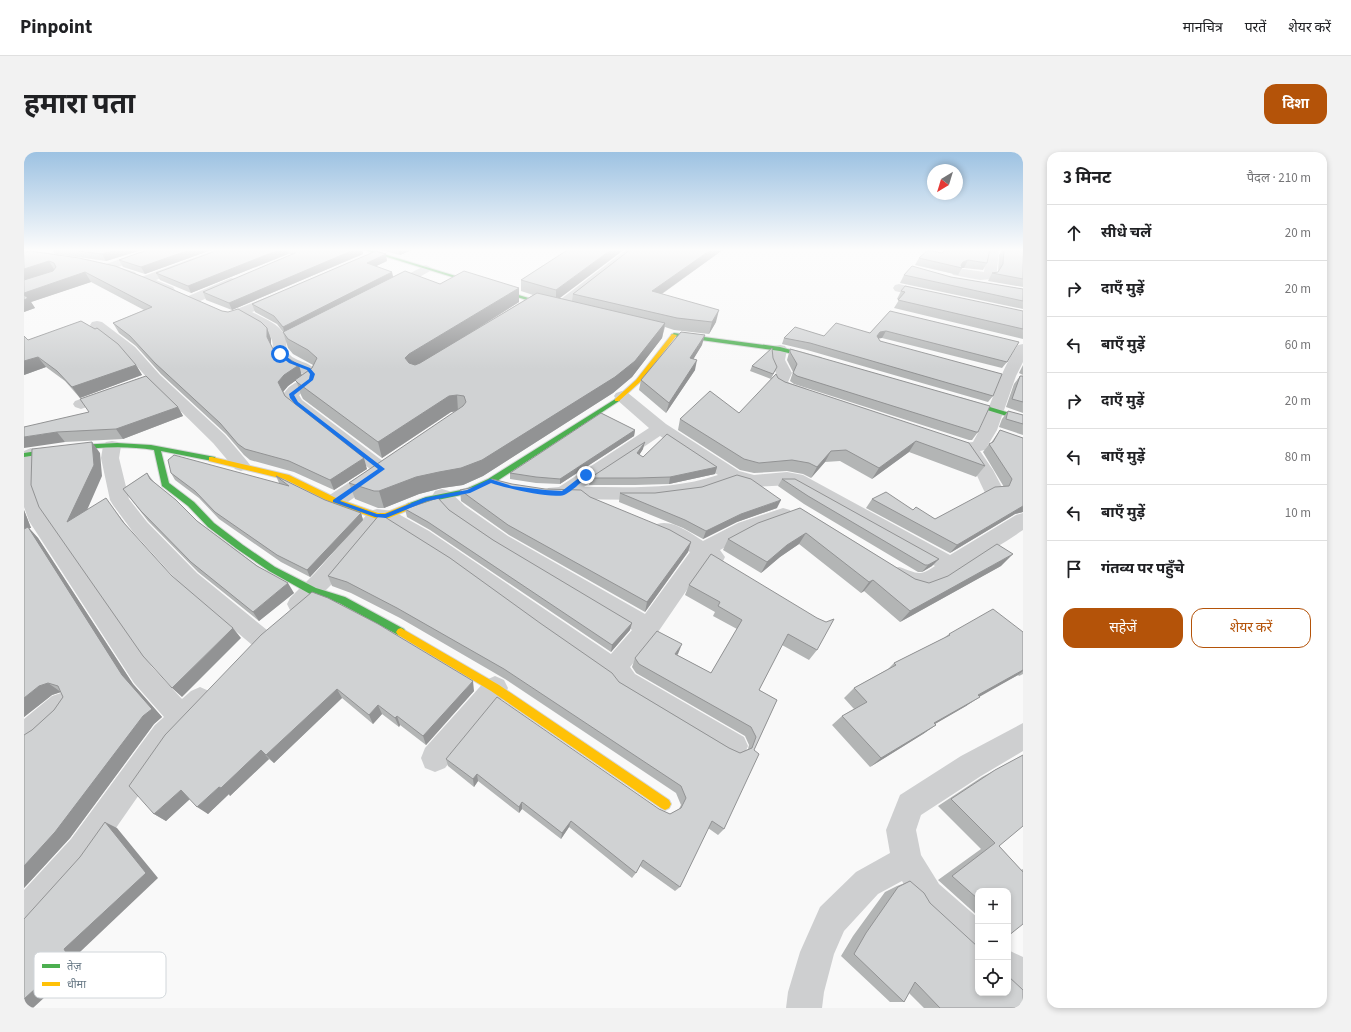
<!DOCTYPE html>
<html lang="hi">
<meta charset="utf-8">
<style>
:root{--surface:#fff;--page:#f2f2f2;--text:#202124;--muted:#757577;--line:#e0e0e0;--accent:#b45309}
body{margin:0;font-family:"Source Sans 3","Noto Sans Devanagari",sans-serif;background:var(--page);color:var(--text)}
.controls{position:absolute;right:12px;bottom:12px;display:grid;overflow:hidden;border-radius:8px;box-shadow:0 2px 6px #0003}
.controls button{width:36px;height:36px;display:grid;place-items:center;padding:0;border:0;border-bottom:1px solid var(--line);background:var(--surface);color:var(--text);font:20px sans-serif}
.compass{position:absolute;left:903px;top:12px;width:36px;height:36px;border-radius:50%;background:var(--surface);box-shadow:0 2px 6px #0003;rotate:218deg}
.stop{position:absolute;width:12px;height:12px;margin:-9px;border:3px solid #1a73e8;border-radius:50%;background:#fff}
.stop.end{background:#1a73e8;border-color:#fff;box-shadow:0 1px 4px #0008}
.list{margin:0;padding:0;list-style:none}
h2{display:flex;justify-content:space-between;align-items:center;height:52px;margin:0;padding:0 16px;font-size:17px}
h2 small{font-size:13px;font-weight:400;color:var(--muted)}
.list li{display:grid;grid-template-columns:26px 1fr auto;gap:12px;align-items:center;box-sizing:border-box;height:56px;padding:0 16px;border-top:1px solid var(--line)}
.list b{display:block;font-size:15px;white-space:nowrap}
.list em{font-size:13px;font-style:normal;color:var(--muted)}
.actions{display:flex;gap:8px;padding:12px 16px}
.actions a{flex:1;padding:9px 0;border:1px solid var(--accent);border-radius:12px;text-align:center;font-size:14px;color:var(--accent)}
.actions .main{background:var(--accent);color:#fff}
.icon{flex:none;width:22px;height:22px;fill:none;stroke:currentColor;stroke-width:2;stroke-linecap:round;stroke-linejoin:round}
.map{position:relative;flex:none;width:999px;height:856px;overflow:hidden;border-radius:12px}
header{display:flex;align-items:center;gap:24px;box-sizing:border-box;height:56px;padding:0 20px;background:var(--surface);border-bottom:1px solid var(--line)}
header strong{font-size:19px}
nav{display:flex;gap:22px;margin-inline-start:auto;font-size:14px}
.intro{display:flex;align-items:center;justify-content:space-between;box-sizing:border-box;height:96px;padding:0 24px}
h1{margin:0;font-size:28px}
.button{padding:10px 18px;border-radius:12px;background:var(--accent);color:#fff;font-size:14px;font-weight:700}
main{display:flex;gap:24px;padding:0 24px}
aside{flex:1;background:var(--surface);border-radius:12px;box-shadow:0 2px 6px #0003}
.map>svg:first-child{display:block}
.lines{fill:none;stroke-linecap:round;stroke-linejoin:round}
.fast-casing{stroke:#d5d6d7;stroke-width:2}
.slow-casing{stroke:#d5d6d7;stroke-width:2}
.street{fill:#cecfd0;fill-rule:evenodd}
.fast{fill:#4caf50;fill-rule:evenodd}
.slow{fill:#ffc107;fill-rule:evenodd}
.wall{fill:#b3b5b5}
.shaded-wall{fill:#929394}
.building{fill:#d0d2d3;stroke:#929394}
.route{fill:#1a73e8}
.key{fill:#fff;stroke:#d1d6da;stroke-width:1}
.key-label{font-size:11px;fill:#657683}
</style>
<header>
<strong>Pinpoint</strong>
<nav><a>मानचित्र</a><a>परतें</a><a>शेयर करें</a></nav>
</header>
<div class="intro"><h1>हमारा पता</h1><a class="button">दिशा</a></div>
<main>
<div class="map">
<svg width="999" height="856" viewBox="0 0 999 856">
<rect width="100%" height="100%" fill="#f9f9f9"/>
<g class="lines">
<defs>
<path id="fast" d="M337,97H343L534,155L529,156Z
M650,181L756,195L797,206L794,208L756,199L648,184L647,183Z
M593,246L596,248L595,249L470,331L447,341L404,350L386,357L382,354L383,352L402,345L442,337L464,327Z
M936,246L999,265V269L934,249L933,248Z
M93,291L127,293L191,305L192,307L188,309L137,299L145,331L170,350L190,371L219,393L251,415L292,436L321,445L380,477L382,480L380,483L377,484L374,483L315,451L286,442L245,419L213,397L184,375L164,354L138,334L130,298C87,291 42,299 0,305V301L53,293Z"/>
<path id="slow" d="M648,182L653,183L616,230L595,249H591V247L612,228Z
M185,305H188L265,323L314,347L354,361H361L386,351L390,354L389,356L365,366L353,367L308,351L260,327L185,309Z
M377,476L475,533L645,648L647,652L645,656L641,658L637,656L467,539L374,483L372,480L374,477Z"/>
</defs>
<use href="#fast" class="fast-casing"/>
<use href="#slow" class="slow-casing"/>
<path class="street" d="M125,97H141L139,99L94,115L111,120L113,123L111,126H103L79,117L77,115L79,113Z
M194,97H210L208,99L132,128L149,135L151,138L149,141H141L117,131L115,128L117,125Z
M603,97H616L539,159H529L527,156L529,153Z
M963,97H975L973,119L968,127L956,128L929,123L927,120L929,117L933,116L960,120Z
M402,113L406,115L408,117L406,119L369,140H361L359,137L361,134Z
M207,126L211,127L213,130L211,133L172,151H162L161,148L162,145Z
M875,132L912,141L914,144L912,147L908,148L871,139L869,136L871,133Z
M256,140L260,141L262,144L260,147L228,160C239,166 259,173 262,187C263,192 261,197 265,202C273,211 287,209 296,222L292,230L275,243L278,248L364,313L367,317L360,325L318,354L311,356L304,354L301,349L304,344L346,317L266,254L259,242L265,235L280,225V223C273,216 263,215 255,209C246,200 251,194 247,186C242,175 223,168 213,163L211,160L213,157Z
M73,169L78,170L111,195L136,223L201,283L223,309L226,313L223,317L217,319L211,317L189,291L126,229L101,201L68,176L66,173L68,170Z
M999,192V210L992,224L973,278L961,298L956,299L969,318L979,337L976,342L969,343L962,342C955,330 948,308 938,300C930,294 918,298 912,289L915,285C927,282 937,292 949,290C967,259 973,223 994,193Z
M756,193L761,194L763,197L761,208L768,221L764,230C771,234 783,234 788,241L786,244C774,247 752,241 748,229L752,221C748,212 744,204 751,194Z
M88,236L94,238L96,241L94,244L57,257L51,255L49,252L51,249Z
M598,239L604,241L642,272L715,319L730,323L763,320L779,323L926,403L992,363L999,361V378C983,389 966,399 949,409C925,424 911,446 881,435C873,433 868,430 864,423L867,417L875,415C892,420 894,426 911,414L768,333L730,335L710,330L675,342L629,348L531,347L524,346L521,341L524,336L535,335L625,276L592,247L590,244L592,241ZM636,284L694,323C650,338 606,335 560,335Z
M88,289L94,290L97,294L95,306L105,347L123,370L173,421L243,478L247,485L243,492L235,495L227,492L157,433L109,380L89,353L86,348L77,306L79,294L82,290Z
M7,296L13,298L16,302V344L24,367L128,515L158,547L167,539L176,535L185,539L189,547L185,555L151,591L69,709L12,774L0,778V738L47,687L131,573L140,565L110,531L5,369L0,355V299Z
M418,337L425,339L441,354L484,384L621,462L666,400L633,382L630,377L633,372C649,367 666,381 679,389L714,371L759,356L766,358L769,363L766,368L728,381L696,398L701,405L698,411L690,413L682,410L632,483L606,515L611,522L720,585L724,594L720,603L710,607L700,603L593,538L587,529C571,519 555,507 539,496C479,454 423,406 359,371L307,433L282,458L274,461L266,458L263,452L266,446L291,421L346,359L353,357L369,359L405,379L587,502L608,478L470,394L427,364L408,344L411,339Z
M471,524L480,528L484,536L480,544L421,616L411,620L401,616L397,606L401,596L462,528Z
M37,541L46,544L50,553C43,568 16,591 0,597V567L28,544Z
M999,571V599L957,624L897,663L892,678L897,703L915,732L954,766V805L942,800L893,754L878,729L854,742L820,779L810,802L800,840L798,856H762L764,840L776,800L796,755L832,720L866,701L862,678L876,643L937,604Z
M984,798L999,805V846L984,838Z"/>
<use href="#fast" class="fast"/>
<use href="#slow" class="slow"/>
</g>
<path class="wall" d="M28,97H121L82,109L31,102Z
M126,97H190L121,122L99,115L95,108Z
M197,97H338L339,102L208,158L182,148L179,140L271,102H264L167,141L136,128L132,121Z
M354,97H390L376,103Z
M545,97L536,146L548,149L549,142L607,97H700L638,142L692,170L685,182L650,178L641,175L638,186L608,225L589,241L459,324L439,333L418,336L395,342L360,356H354L331,347L325,331L433,259L427,260L358,306L279,247L277,243L272,228L264,234L259,240L261,244L343,317L310,338L270,320L226,308L220,303L202,282L137,222L112,194L95,181L89,171L120,158L67,130L7,150L11,156L0,160L2,100L198,159L243,176L247,187V193L249,197L278,223L288,216L289,213L269,202L264,196L259,180L253,172L231,160L228,152L363,109L352,114L369,125L416,132L495,136V150L456,175L509,143L497,139V128Z
M979,97H990L999,98V135L964,129L968,121L974,120L975,103Z
M904,98L963,111L959,118L940,116H938L934,123L891,113L895,106Z
M880,123L927,125L999,137V157L876,131Z
M877,139L999,159V187L870,156L875,148L873,147Z
M866,159L983,210L978,216L858,186H854L856,189L969,244L964,250L783,198L758,192L760,186L800,184L846,181Z
M4,188L112,213L118,223L56,246L41,229L22,215L0,223Z
M678,193L669,207L671,218L642,261L615,238L617,228Z
M766,197L954,280L948,288H945L770,232L766,229L769,220L763,208Z
M749,206L750,221L747,227L726,219L728,214Z
M999,213V223L995,221Z
M996,224H999V261L982,255L990,232Z
M754,226L761,230L961,314L952,325L885,300L848,327L816,309L801,310L787,326L779,322L763,319L730,321L716,318L654,278L656,267L715,261Z
M154,255L159,264L99,287L41,290L0,275Z
M984,259L999,263V283L975,275L978,267Z
M611,278L610,284L536,332L512,331L486,327V321Z
M976,278L999,286V360L991,362L926,401L842,356L848,347L889,358L911,367L980,335L959,300L965,292L967,291Z
M619,297L615,303L619,305L693,315L691,322L645,332L611,333H565L566,326Z
M123,321L130,330L173,369L270,441L235,469L174,420L124,369L99,337Z
M147,321L256,332L255,331L252,324L301,348L337,361L339,368L286,425L257,410L195,367L175,346L151,328Z
M758,327L908,414L898,420H894L780,352L754,334Z
M436,338L566,345L667,390L664,400L621,460L485,383L437,349Z
M596,341L753,356L713,370L679,387L659,376L595,350Z
M776,356L891,427L905,431L977,414L876,470L840,439L837,441L775,392L756,405L737,421L699,398L704,387Z
M381,357L425,358L469,388L606,478L587,500L406,378L383,365Z
M0,358L7,376H5L14,386L109,532L138,565L130,572L46,686L0,736V583L8,578L30,558L39,545L37,540L28,543L0,565Z
M356,362L595,530L705,596L716,601L724,597L725,593L721,584L612,521L608,515L611,506L653,503L687,521L713,477L689,464L691,460L661,443L665,433L687,402L793,498L785,508L758,493L735,538L753,548L730,598L700,677L694,683L684,676L656,735L651,739L616,714L612,721L608,726L545,675L537,687L498,657L495,661L454,629L450,635L424,614L422,607L635,657L646,662L655,657L657,653L652,641L481,527L376,466L327,441L308,434L304,424Z
M999,480V522L995,524L994,523L955,544L942,554L911,572L912,573L899,582L846,615L808,573L818,564L830,557L820,546L830,536L864,517L870,511L920,486L925,482Z
M237,483L450,539L402,593L376,573L375,575L358,562L349,572L318,546L250,611L245,607L206,644L205,642L184,662L166,647L142,669L130,662Z
M999,603L975,694L997,718L999,717V772L984,739H954V764L914,728L957,697L914,654L958,625Z
M886,729L906,751L999,856H900L885,841L880,850H866L817,804L829,784L861,740L873,734Z"/>
<path class="shaded-wall" d="M95,97H121L82,109L78,102Z
M168,97H190L121,122L117,115Z
M257,97H263L264,102L167,141L164,134Z
M332,97H338L339,102L208,158L205,151Z
M375,97H390L376,103Z
M588,97H601L532,149V138Z
M688,97H700L626,150L628,139Z
M362,102L363,109L344,118L343,111Z
M944,108L940,116H938L936,115L939,110Z
M25,109L31,119L0,128V117Z
M61,120L67,130L7,150L11,156L0,160V141Z
M368,120L370,128L261,183L259,175Z
M495,136V150L387,218L381,206L385,202Z
M695,158L692,170L685,182L688,170Z
M641,171L638,186L608,225L589,241L459,324L439,333L418,336L395,342L360,356L355,339L392,325Z
M243,176L247,187V196L243,185Z
M862,179L858,186L853,187V184L856,180Z
M681,183L678,193L664,216L666,206Z
M14,205L22,215L0,223V209Z
M673,208L671,218L642,261L645,251Z
M112,213L118,223L56,246L48,235Z
M275,213L278,224L264,234L258,241L254,230L260,223Z
M433,243L434,259L427,260L358,306L354,290L425,244Z
M154,255L159,264L99,287L92,277Z
M611,278L610,284L536,332V327Z
M33,280L41,290L0,296V285Z
M892,289L885,300L848,327L855,316Z
M68,290L76,301L78,324L53,381L43,370Z
M621,290L619,297L612,308L613,301Z
M807,299L801,310L787,326L793,315Z
M340,306L343,317L310,338L306,328Z
M693,315L691,322L645,332L646,325Z
M82,346L90,357L108,381L99,370Z
M757,348L753,356L713,370L679,387L682,379L717,362Z
M999,354V360L991,362L926,401L933,393Z
M0,358L7,376H5L14,386L109,532L138,565L130,572L46,686L0,736V714L98,523L0,378Z
M337,361L339,368L286,425L283,418Z
M782,381L775,392L756,405L737,421L743,410L763,393Z
M667,390L664,400L621,460L623,450Z
M989,402L977,414L876,470L886,459Z
M915,407L908,414L898,420L904,413Z
M849,428L840,439L837,441L845,430Z
M264,431L270,441L235,469L229,460Z
M608,471L606,478L587,500L588,493Z
M209,476L217,486L158,545L148,536Z
M658,492L654,502L647,511L651,502Z
M999,518V519L994,523L941,553L954,543Z
M449,529L450,539L402,593L399,584Z
M24,531L37,540L28,543L0,565V546L15,534Z
M313,537L318,546L250,611L242,603Z
M956,545L942,554L897,580L910,571Z
M354,553L358,562L349,572L345,563Z
M373,564L376,573L375,575L371,566Z
M912,573L899,582L846,615L857,606Z
M237,598L245,607L206,644L205,642L184,662L173,655L195,635Z
M453,622L454,629L450,635L449,627Z
M157,638L168,645L142,669L130,662Z
M498,650V657L495,661V655Z
M547,669L545,675L537,687L538,681Z
M81,670L93,676L134,726L56,800L61,808L9,856H0V847L40,797Z"/>
<path class="building" d="M39,97H95L78,102Z
M126,97H168L117,115L95,108Z
M197,97H257L164,134L132,121Z
M274,97H332L205,151L179,140L271,101Z
M545,97H588L532,138L497,128Z
M607,97H688L628,139L695,158L688,170L653,166L549,142Z
M922,97H966L963,111L944,108L939,110L937,113L938,116L895,106L904,98L918,101Z
M980,97H990L999,98V127L968,121L974,120L979,112Z
M0,99L2,100L6,99L55,106L91,114L122,126L198,159L204,160L214,157L237,170L243,176V185L249,197L275,213L260,223L254,230L261,244L340,306L306,328L265,309L221,297L214,292L196,271L131,211L106,184L89,171L128,155L61,120L0,141V128L29,119L32,115L30,111L25,109L0,117Z
M352,99L362,102L343,111L368,120L259,175L250,164L228,152Z
M888,114L927,125L999,137V149L880,123Z
M381,119L416,132L440,119L495,136L385,202L381,206L385,211L391,213L396,211L513,141L641,171L611,209L591,225L458,308L437,316L415,320L392,325L355,339H350L325,331L439,254L442,250L440,244L433,243L425,244L354,290L274,231L271,228L288,216L293,206L284,198L264,187L259,180Z
M881,134L999,159V177L874,148L881,140L877,139Z
M0,143L4,146L0,148Z
M866,159L995,190L983,210L862,179L856,180L853,184L856,189L978,222L969,244L786,191L760,186L771,175L800,184L812,171L846,181Z
M57,169L71,177L73,176L94,192L112,213L48,235L33,219L14,205L0,209V184L4,188Z
M657,180L681,183L666,206L673,208L645,251L617,228Z
M748,196L749,206L753,215L749,222L728,214Z
M766,197L777,200L966,254L954,280H952L773,224L769,221L773,212L766,200Z
M752,222L754,226L761,230L945,291L961,314L892,289L855,316L822,298L807,299L793,315L785,311L768,308L735,311L720,307L656,267L686,239L715,261Z
M122,224L154,255L92,277L33,280L0,285V275L65,260L56,247Z
M996,224H999V250L988,247Z
M984,259L999,263V272L982,267Z
M577,261L611,278L536,327L512,325L486,321Z
M976,278L999,286V354L933,393L848,347L862,340L889,358L892,355L911,367L971,335L985,334L988,327L965,292L969,290Z
M643,282L693,315L646,325L613,326H566L621,290L613,301L619,305Z
M68,290L70,313L43,370L82,346L99,370L148,424L209,476L148,536L119,504L15,355L7,333L8,297Z
M150,303L265,334L252,324L301,348L337,361L283,418L253,403L191,360L171,339L147,321L144,308Z
M123,321L126,327L152,348L173,369L233,414L264,431L229,460L167,410L117,359L99,337Z
M713,323L727,327L757,348L717,362L682,379L661,368L596,341H631L678,335Z
M468,327L488,332L521,337L557,338L566,345L646,378L667,390L623,450L484,373L436,338L451,335Z
M758,327H771L915,407L904,413H901L784,344Z
M414,346L425,358L469,388L608,471L588,493L404,370L381,357Z
M776,356L891,427L905,431L924,424L973,392L989,402L886,459L849,428L845,430L782,381L763,393L743,410L704,387L734,371Z
M356,362L426,406L516,471L588,521L595,530L705,596L716,601L728,596L732,585L727,575L615,512L611,506L633,479L658,492L651,502L687,521L718,468L694,454L696,450L665,433L687,402L793,466L802,470L810,467L793,498L764,482L735,538L753,548L730,598L735,602L700,677L688,669L656,735L619,708L612,721L547,669L538,681L498,650L495,655L453,622L449,627L422,607L473,545L635,657L646,662L657,656L662,646L657,634L480,517L373,456L323,430L304,424Z
M4,375L98,523L128,557L119,564L31,680L0,714V583L8,578L30,558L39,545L34,534L24,531L15,534L0,546V377Z
M288,440L304,446L354,472L449,529L399,584L373,564L371,566L354,553L345,563L313,537L242,603L237,598L197,636L195,635L173,655L157,638L130,662L105,634L141,583L237,483Z
M969,457L999,480V518L954,543L956,545L910,571L912,573L857,606L818,564L843,550L830,536L872,513L870,511L926,483L925,482Z
M999,603V674L975,694L999,720V772L984,784V739H954V747L928,724L971,691L927,647L971,618Z
M81,670L122,721L40,797L45,806L0,847V767L56,705Z
M886,729L900,741L906,751L954,795V841H984V824L999,838V856H916L891,830L880,850L830,802L842,781L874,735Z"/>
<linearGradient id="sky" x2="0" y2="1"><stop stop-color="#9dc2e2"/><stop offset="0.45" stop-color="#fcfcfc"/><stop offset="1" stop-color="#fcfcfc" stop-opacity="0"/></linearGradient>
<rect width="999" height="217" fill="url(#sky)"/>
<path class="route" d="M255,201H258L268,209L286,216L291,222L289,228L270,243L274,250L361,317L316,349L353,362H361L400,346L443,338L466,327L488,334L521,338L538,339L560,322L564,323C560,328 546,341 540,343C526,347 482,336 467,331L446,341L403,349L362,366L351,365L309,350V348L354,317L271,252L266,246L265,242L285,227L286,222L283,218L265,211L255,203Z"/>
<rect x="10" y="800" width="132" height="46" rx="6" class="key"/>
<rect x="18" y="812" width="18" height="4" fill="#4caf50"/>
<rect x="18" y="830" width="18" height="4" fill="#ffc107"/>
<g class="key-label">
<text x="43" y="818">तेज़</text>
<text x="43" y="836">धीमा</text>
</g>
</svg>
<div class="controls">
<button>+</button>
<button>−</button>
<button><svg class="icon" aria-label="locate" viewBox="0 0 24 24"><circle cx="12" cy="12" r="6"/><path d="M12 2v4M12 18v4M2 12h4M18 12h4"/></svg></button>
</div>
<svg class="compass" viewBox="-18 -18 36 36"><path d="M0-13l5 13h-10z" fill="#e53935"/><path d="M0 13l5-13h-10z" fill="#757577"/></svg>
<div class="stop" style="left:256px;top:202px"></div>
<div class="stop end" style="left:562px;top:323px"></div>
</div>
<aside>
<h2>3 मिनट<small>पैदल · 210 m</small></h2>
<ul class="list">
<li><svg class="icon" aria-label="ahead" viewBox="0 0 24 24"><path d="M12 20V5M6 11l6-6 6 6"/></svg><div><b>सीधे चलें</b></div><em>20 m</em></li>
<li><svg class="icon" aria-label="right" viewBox="0 0 24 24"><path d="M7 20v-9h11M14 6l5 5-5 5"/></svg><div><b>दाएँ मुड़ें</b></div><em>20 m</em></li>
<li><svg class="icon" aria-label="left" viewBox="0 0 24 24"><path d="M17 20v-9H6M10 6l-5 5 5 5"/></svg><div><b>बाएँ मुड़ें</b></div><em>60 m</em></li>
<li><svg class="icon" aria-label="right" viewBox="0 0 24 24"><path d="M7 20v-9h11M14 6l5 5-5 5"/></svg><div><b>दाएँ मुड़ें</b></div><em>20 m</em></li>
<li><svg class="icon" aria-label="left" viewBox="0 0 24 24"><path d="M17 20v-9H6M10 6l-5 5 5 5"/></svg><div><b>बाएँ मुड़ें</b></div><em>80 m</em></li>
<li><svg class="icon" aria-label="left" viewBox="0 0 24 24"><path d="M17 20v-9H6M10 6l-5 5 5 5"/></svg><div><b>बाएँ मुड़ें</b></div><em>10 m</em></li>
<li><svg class="icon" aria-label="arrive" viewBox="0 0 24 24"><path d="M6 21V4h12l-3 4 3 4H6"/></svg><div><b>गंतव्य पर पहुँचे</b></div></li>
</ul>
<div class="actions"><a class="main">सहेजें</a><a>शेयर करें</a></div>
</aside>
</main>
